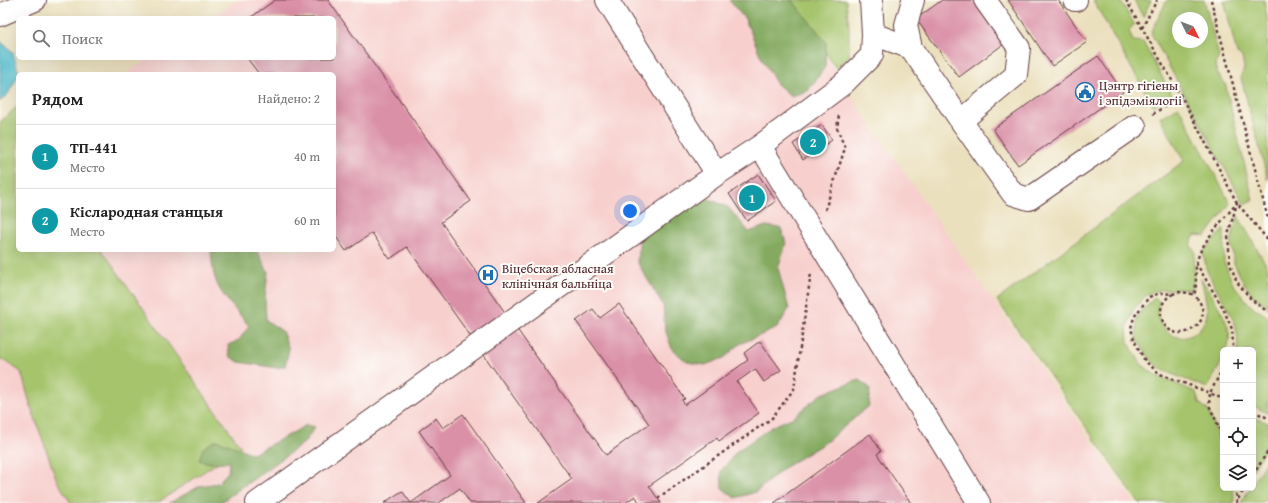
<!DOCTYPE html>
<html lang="ru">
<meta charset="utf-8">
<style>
:root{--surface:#fff;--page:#f6f6f6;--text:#222;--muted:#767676;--line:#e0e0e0;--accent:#1f6fb2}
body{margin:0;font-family:"Gentium Book Plus",serif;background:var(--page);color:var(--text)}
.controls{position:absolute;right:12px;bottom:12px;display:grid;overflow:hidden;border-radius:6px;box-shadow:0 4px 16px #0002}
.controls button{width:36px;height:36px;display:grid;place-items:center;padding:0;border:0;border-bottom:1px solid var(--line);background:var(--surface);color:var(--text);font:20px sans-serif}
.compass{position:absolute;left:1172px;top:12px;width:36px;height:36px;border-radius:50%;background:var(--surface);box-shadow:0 4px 16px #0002;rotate:132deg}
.you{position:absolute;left:630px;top:211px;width:14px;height:14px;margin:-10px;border:3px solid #fff;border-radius:50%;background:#1a73e8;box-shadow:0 0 0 6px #1a73e833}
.badge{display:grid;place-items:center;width:26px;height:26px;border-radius:50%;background:var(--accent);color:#fff;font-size:13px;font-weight:700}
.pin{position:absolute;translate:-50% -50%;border:2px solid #fff;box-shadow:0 1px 4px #0006}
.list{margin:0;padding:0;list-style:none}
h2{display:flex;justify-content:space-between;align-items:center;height:52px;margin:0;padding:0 16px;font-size:17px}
h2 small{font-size:13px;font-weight:400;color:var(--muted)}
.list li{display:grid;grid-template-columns:26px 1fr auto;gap:12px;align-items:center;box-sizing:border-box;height:64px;padding:0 16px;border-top:1px solid var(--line)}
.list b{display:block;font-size:15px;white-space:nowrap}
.list p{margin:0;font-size:13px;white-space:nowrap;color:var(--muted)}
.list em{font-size:13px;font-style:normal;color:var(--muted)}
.icon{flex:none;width:22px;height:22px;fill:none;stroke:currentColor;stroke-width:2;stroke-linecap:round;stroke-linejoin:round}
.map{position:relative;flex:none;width:1268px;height:503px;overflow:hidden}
.search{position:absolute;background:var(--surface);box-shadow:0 4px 16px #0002;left:16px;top:16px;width:320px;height:44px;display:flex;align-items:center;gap:10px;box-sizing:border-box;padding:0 14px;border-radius:6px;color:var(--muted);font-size:15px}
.panel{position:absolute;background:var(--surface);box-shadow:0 4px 16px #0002;left:16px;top:72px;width:320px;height:180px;border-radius:6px}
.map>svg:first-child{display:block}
.built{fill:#f7d0ce}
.green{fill:#a5c46c;stroke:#78724c;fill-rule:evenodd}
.forest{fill:#84aa60;stroke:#676446}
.water{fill:#4db9ca;stroke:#4c6c7a}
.building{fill:#da90a7}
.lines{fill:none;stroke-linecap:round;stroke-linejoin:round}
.minor-casing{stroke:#623c41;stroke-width:24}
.path{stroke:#623c41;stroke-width:2.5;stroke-dasharray:3 3;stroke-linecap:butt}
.minor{stroke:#fff;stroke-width:22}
.labels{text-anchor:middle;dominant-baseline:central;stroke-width:4;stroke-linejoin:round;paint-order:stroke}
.poi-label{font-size:13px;fill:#4a1f2b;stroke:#fdfcf7;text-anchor:start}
</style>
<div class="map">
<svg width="1268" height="503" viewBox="0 0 1268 503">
<rect width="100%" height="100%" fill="#fdfcf7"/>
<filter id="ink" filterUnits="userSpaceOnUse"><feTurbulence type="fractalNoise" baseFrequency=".025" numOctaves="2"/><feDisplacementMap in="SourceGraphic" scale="8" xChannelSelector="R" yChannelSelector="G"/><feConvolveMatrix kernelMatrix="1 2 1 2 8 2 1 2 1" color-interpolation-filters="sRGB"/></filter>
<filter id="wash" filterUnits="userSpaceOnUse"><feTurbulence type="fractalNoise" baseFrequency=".012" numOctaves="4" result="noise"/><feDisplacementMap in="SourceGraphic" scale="16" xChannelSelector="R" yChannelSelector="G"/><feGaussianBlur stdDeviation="0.9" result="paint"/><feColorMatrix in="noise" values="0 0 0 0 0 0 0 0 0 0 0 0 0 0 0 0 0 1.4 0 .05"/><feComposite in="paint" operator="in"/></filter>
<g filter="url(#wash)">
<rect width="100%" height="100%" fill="#ebe0bd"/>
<path class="built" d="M238,0H788L847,90L1134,503H0V156L18,250H334V74H125L150,58H334V18H211Z"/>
<path class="green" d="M790,0H846L849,27V57L836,68Z
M1093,0H1120L1134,24L1129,31L1133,41L1143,42L1172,95L1153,106Z
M1134,0H1151L1143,17Z
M1167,0H1204L1219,56C1214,67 1216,75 1225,83L1253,200L1244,204L1151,33ZM1178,18H1202V42H1178Z
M1224,0H1264L1268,22V180L1241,78L1244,68L1242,57L1237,54Z
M18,106V250H102L241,447L157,503H71L57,481L31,407L21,372L4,360L0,359V122Z
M1179,107L1230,203L1206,236L1195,235L1190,245L1195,251L1193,289L1159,290L1146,295L1133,310L1127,327L1128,342L1141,364L1155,375L1196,392L1199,403L1208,410L1223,448V488H1233L1234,497V503H1139L997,300L1184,161L1160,117Z
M1238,216L1268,268V306L1253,296L1242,280L1234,263L1231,242Z
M1224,229V262L1233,284L1250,305L1268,317V413L1253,406V350H1237C1242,322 1219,297 1208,273C1205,267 1205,259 1203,252Z
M1201,278C1210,293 1226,316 1229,331C1230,337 1229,345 1227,350H1223L1222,362L1207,388L1160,369L1151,360L1137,340L1136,331L1137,316L1154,298L1159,301C1159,306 1157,312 1158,317C1161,328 1173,340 1186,337C1196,335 1207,323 1207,312C1207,301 1203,289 1201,278Z
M1253,417L1268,423V444L1253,470Z
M1268,458V499L1261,503H1241L1250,488H1253V483Z"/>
<path class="forest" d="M729,0H792L826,42L825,67L808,91L791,96L776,83L761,57L745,19Z
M707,198L728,207L749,232L766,226L781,228L786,243L778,268L789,309L777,328L740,344L724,358L705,365L687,362L672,349L665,329L663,305L637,262L640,238L684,204Z
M212,250H256L259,254L268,272L265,298L266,320L282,331L289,349L285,366L277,368L239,362L229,356L228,345L239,340L249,326C239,313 227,302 219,288C213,277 212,263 211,251Z
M860,380L870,388L869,406L826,442L785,467L756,492L735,498L722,488L721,471L737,451L773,426L794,417L820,395L847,384Z
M306,425L315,427L304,443L220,503H169L200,486L218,483L228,472L229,462L210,463L199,460L203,448L216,440L241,449L253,454C270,444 289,436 306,425Z"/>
<path class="water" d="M0,41L13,52L19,74H18V76L8,94L0,102Z"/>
<g id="blocks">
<path class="building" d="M275,0H328L471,201L441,222L606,455L649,424L576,321L593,309L600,318L619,304L685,399L682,400L685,405L748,360L744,353L760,341L781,370L764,382L755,369L737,382L759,413L719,441L717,438L649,486L661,503H640L635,496L625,503H538L572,479L407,247L390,259L372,233L346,251L334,234V74H259L247,58H334V18H250Z
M942,0H974L1005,43L959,77L916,19Z
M1008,0H1058L1087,42L1052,66Z
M1098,56L1123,92L1018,165L993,129Z
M822,125L832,140L803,160L793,144Z
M758,174L776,201L747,221L729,194Z
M463,414L526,503H470L460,488L439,503H384L402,491L411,503L450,475L419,431L436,418L443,428Z
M870,434L881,451L877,454L911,503H774Z"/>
</g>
</g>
<g filter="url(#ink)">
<use href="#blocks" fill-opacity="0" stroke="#623c41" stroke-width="1"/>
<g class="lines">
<defs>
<path id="minor" d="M607,0L717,174
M1075,0H1076
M0,15L35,0
M873,34L911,48L961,121L1013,194L1029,199L1135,126
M911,48L906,25L913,0
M961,121L1016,75L1019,48L985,0
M760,146L979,503
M257,503L717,174L760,146L843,84L872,55L873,34L871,0"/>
</defs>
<use href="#minor" class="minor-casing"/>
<path class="path" d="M1126,0L1181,96L1237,203L1268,240
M1211,0L1268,219
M1142,28L1157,0
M1153,114L1181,96
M825,210L845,148L837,128L839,115
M1196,263L1223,308L1232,329L1233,345L1231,350
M1173,294C1165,298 1160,305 1161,315C1167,352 1224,325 1194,295
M1223,368L1210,393L1223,399
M1253,411L1268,418
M1223,436L1209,405L1210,393L1160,374L1145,361L1134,340L1131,328L1134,317L1149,297L1160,293L1173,294L1178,292L1189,293L1194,295C1198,284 1194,272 1197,261C1202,241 1224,219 1237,203L1228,235L1230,264L1237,282L1251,299L1268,312
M1253,475L1268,451
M1236,488L1237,503
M658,498L772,418L794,389L811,273
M1238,499L1245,488"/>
<use href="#minor" class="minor"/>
</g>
</g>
<defs>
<symbol id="civic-ring" viewBox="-11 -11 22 22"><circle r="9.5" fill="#fdfcf7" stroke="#1f6fb2" stroke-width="1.5"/><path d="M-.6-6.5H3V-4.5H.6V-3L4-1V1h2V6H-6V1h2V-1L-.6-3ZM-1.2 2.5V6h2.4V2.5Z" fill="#1f6fb2"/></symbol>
<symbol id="hospital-ring" viewBox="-11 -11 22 22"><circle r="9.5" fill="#fdfcf7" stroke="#1f6fb2" stroke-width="1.5"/><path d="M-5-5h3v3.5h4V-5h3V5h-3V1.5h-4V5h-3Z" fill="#1f6fb2"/></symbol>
</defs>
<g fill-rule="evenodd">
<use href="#civic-ring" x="1074" y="81" width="22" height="22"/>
<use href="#hospital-ring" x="477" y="264" width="22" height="22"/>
</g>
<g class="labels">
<g class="poi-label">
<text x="1099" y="85">Цэнтр гігіены<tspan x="1099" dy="15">і эпідэміялогіі</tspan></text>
<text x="502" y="268">Віцебская абласная<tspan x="502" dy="15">клінічная бальніца</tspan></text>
</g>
</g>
</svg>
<div class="controls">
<button>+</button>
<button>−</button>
<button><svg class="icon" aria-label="locate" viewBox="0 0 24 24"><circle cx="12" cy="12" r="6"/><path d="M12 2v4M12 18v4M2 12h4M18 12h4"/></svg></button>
<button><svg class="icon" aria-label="layers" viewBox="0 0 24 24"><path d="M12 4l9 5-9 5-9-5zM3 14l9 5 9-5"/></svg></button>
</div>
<svg class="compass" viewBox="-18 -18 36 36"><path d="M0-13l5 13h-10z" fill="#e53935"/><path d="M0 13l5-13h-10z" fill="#767676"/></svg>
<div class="you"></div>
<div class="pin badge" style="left:752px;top:198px;background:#0f9aa8">1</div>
<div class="pin badge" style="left:813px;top:142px;background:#0f9aa8">2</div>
<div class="search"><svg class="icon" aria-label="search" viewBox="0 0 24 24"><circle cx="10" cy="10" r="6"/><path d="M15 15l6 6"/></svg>Поиск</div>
<section class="panel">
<h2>Рядом<small>Найдено: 2</small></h2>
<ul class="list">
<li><span class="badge" style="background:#0f9aa8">1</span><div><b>ТП-441</b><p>Место</p></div><em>40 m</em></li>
<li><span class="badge" style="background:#0f9aa8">2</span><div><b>Кіслародная станцыя</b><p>Место</p></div><em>60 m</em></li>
</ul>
</section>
</div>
